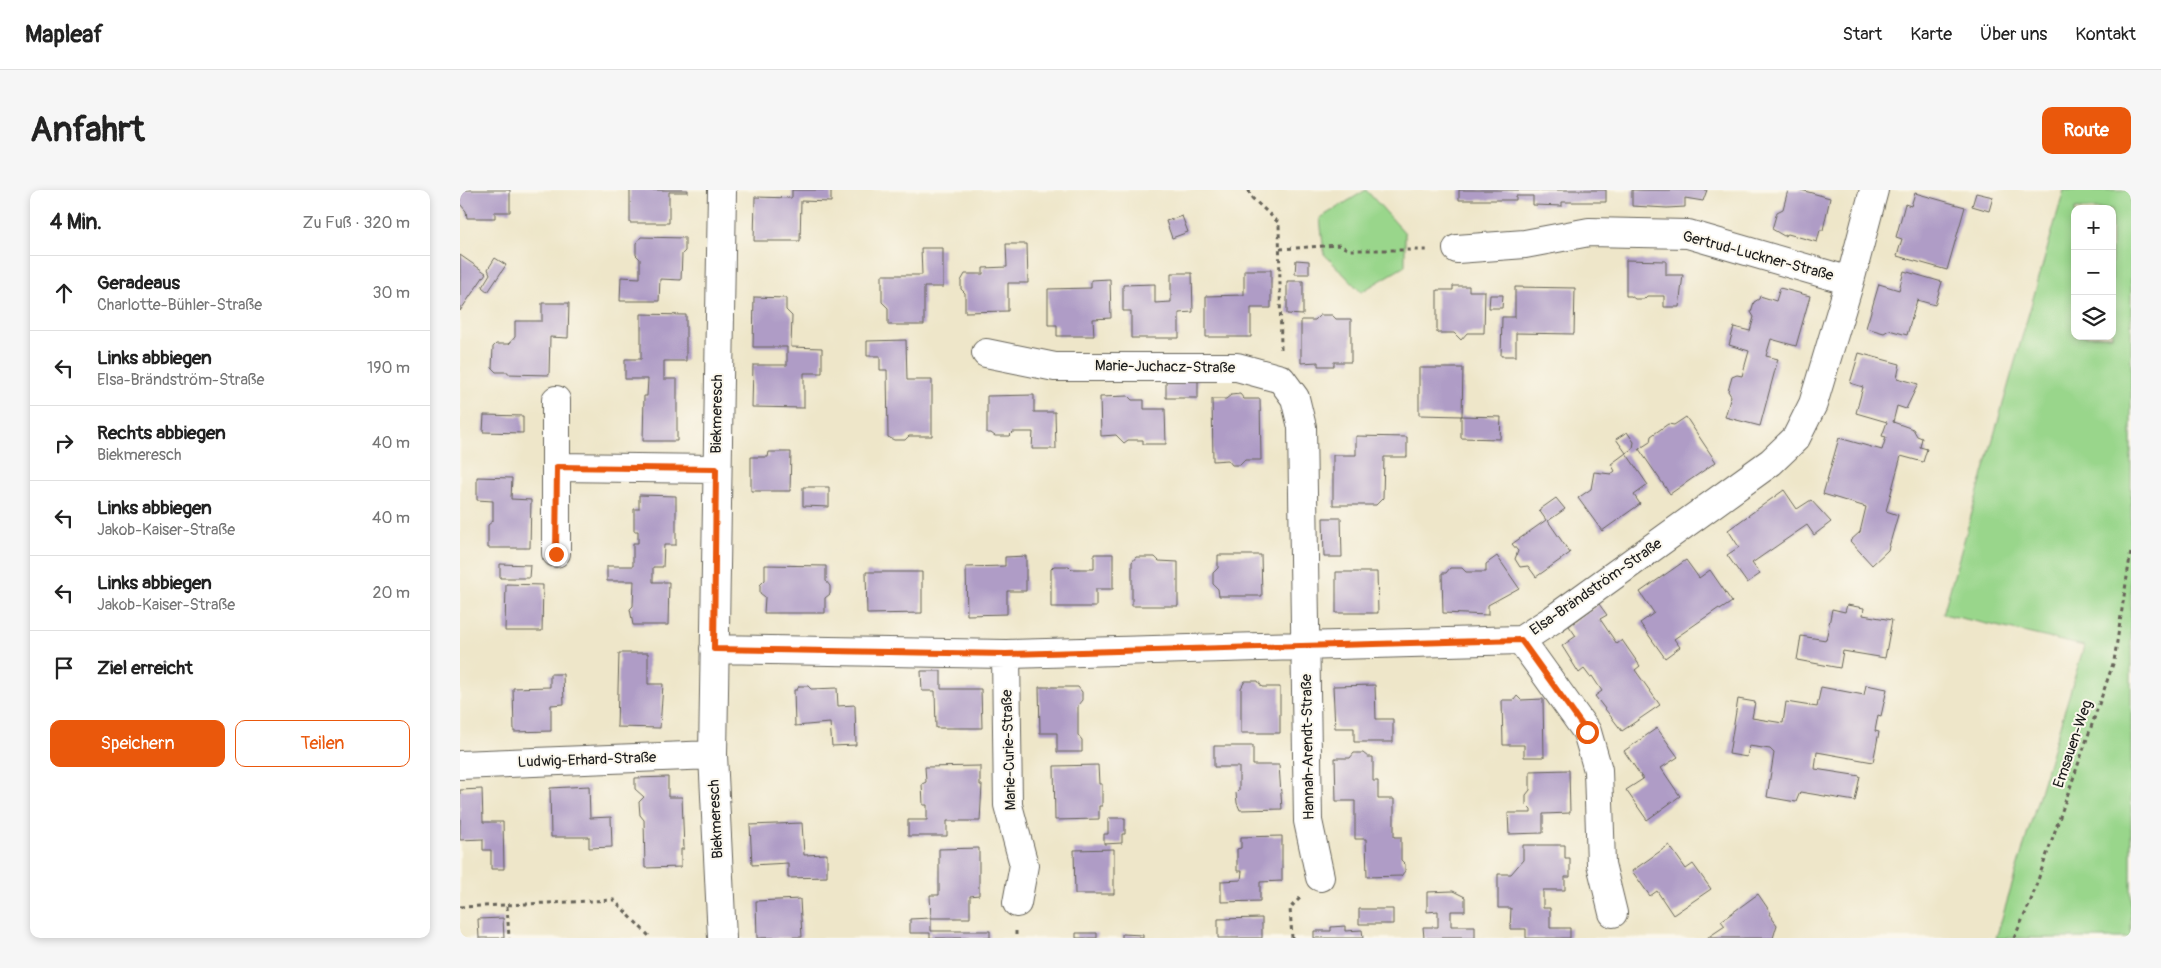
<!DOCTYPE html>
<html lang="de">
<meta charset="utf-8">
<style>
:root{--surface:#fff;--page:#f6f6f6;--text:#222;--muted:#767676;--line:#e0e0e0;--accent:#ea580c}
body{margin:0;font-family:Pangolin,sans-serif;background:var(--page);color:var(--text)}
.controls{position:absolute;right:15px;top:15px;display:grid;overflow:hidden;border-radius:10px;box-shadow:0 2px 8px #0003}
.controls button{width:45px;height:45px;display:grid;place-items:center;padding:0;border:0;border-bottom:1px solid var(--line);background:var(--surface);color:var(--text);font:25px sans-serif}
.stop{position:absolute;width:15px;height:15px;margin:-11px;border:4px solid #ea580c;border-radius:50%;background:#fff}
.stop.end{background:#ea580c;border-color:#fff;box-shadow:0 1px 5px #0008}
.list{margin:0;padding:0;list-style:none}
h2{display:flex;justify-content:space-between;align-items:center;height:65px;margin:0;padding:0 20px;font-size:21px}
h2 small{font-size:16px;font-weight:400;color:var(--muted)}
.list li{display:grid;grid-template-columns:32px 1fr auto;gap:15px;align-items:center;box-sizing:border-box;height:75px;padding:0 20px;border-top:1px solid var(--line)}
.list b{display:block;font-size:19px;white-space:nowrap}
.list p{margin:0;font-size:16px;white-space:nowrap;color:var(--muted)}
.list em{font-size:16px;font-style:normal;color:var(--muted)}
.actions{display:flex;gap:10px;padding:15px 20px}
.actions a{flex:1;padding:11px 0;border:1px solid var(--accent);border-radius:10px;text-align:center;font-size:18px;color:var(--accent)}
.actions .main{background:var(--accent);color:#fff}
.icon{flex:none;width:28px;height:28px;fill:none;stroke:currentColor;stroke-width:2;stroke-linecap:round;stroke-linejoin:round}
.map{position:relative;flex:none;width:1671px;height:748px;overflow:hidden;border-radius:10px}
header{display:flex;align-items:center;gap:30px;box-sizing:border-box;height:70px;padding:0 25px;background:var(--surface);border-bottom:1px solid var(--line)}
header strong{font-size:24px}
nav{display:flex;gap:28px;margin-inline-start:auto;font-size:18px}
.intro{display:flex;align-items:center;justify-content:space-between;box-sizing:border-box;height:120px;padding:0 30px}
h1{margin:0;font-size:35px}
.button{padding:12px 22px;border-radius:10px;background:var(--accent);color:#fff;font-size:18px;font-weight:700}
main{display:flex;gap:30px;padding:0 30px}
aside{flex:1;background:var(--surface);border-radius:10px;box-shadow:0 2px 8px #0003}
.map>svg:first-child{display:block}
.green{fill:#99d68b;stroke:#5a7954;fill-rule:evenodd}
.building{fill:#af9cc6}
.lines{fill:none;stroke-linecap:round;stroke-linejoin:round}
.minor-casing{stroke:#666359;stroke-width:30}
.path{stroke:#666359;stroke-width:3;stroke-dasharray:4 4;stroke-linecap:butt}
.minor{stroke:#fff;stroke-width:28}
.route{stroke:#ea580c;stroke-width:6}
.labels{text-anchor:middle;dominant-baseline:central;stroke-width:4;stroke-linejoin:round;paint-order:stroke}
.street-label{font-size:15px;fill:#1c1c1c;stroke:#fbf7ec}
</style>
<header>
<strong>Mapleaf</strong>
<nav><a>Start</a><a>Karte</a><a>Über uns</a><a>Kontakt</a></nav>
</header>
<div class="intro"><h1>Anfahrt</h1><a class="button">Route</a></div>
<main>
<aside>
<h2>4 Min.<small>Zu Fuß · 320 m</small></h2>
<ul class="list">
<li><svg class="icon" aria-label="ahead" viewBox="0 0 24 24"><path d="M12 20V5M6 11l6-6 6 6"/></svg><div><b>Geradeaus</b><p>Charlotte-Bühler-Straße</p></div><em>30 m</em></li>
<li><svg class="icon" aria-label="left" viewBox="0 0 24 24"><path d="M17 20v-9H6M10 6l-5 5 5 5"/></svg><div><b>Links abbiegen</b><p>Elsa-Brändström-Straße</p></div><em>190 m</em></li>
<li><svg class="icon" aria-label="right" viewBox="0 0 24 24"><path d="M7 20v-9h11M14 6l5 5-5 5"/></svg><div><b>Rechts abbiegen</b><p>Biekmeresch</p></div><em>40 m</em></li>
<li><svg class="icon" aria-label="left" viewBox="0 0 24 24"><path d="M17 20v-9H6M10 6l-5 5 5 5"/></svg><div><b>Links abbiegen</b><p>Jakob-Kaiser-Straße</p></div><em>40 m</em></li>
<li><svg class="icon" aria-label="left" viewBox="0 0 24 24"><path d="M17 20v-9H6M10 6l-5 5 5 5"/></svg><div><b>Links abbiegen</b><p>Jakob-Kaiser-Straße</p></div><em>20 m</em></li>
<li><svg class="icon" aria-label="arrive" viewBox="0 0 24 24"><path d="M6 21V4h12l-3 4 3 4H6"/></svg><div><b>Ziel erreicht</b></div></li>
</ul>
<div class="actions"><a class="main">Speichern</a><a>Teilen</a></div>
</aside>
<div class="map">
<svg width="1671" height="748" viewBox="0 0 1671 748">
<rect width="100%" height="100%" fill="#fbf7ec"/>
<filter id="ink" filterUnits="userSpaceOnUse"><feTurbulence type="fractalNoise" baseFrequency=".02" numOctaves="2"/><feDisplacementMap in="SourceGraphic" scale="10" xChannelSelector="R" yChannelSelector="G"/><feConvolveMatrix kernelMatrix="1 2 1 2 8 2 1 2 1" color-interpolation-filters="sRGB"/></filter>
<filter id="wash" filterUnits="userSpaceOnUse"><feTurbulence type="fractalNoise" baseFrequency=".0096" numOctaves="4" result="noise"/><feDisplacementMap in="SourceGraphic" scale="20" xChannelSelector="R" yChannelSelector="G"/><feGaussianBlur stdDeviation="1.12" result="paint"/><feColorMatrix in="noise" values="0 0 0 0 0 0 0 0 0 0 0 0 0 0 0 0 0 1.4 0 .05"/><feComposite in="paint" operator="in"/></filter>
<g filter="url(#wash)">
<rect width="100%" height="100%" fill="#eee6c9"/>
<path class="green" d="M906,0L945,43V76L901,102L864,64L860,28Z
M1604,0H1671V748H1536L1624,456L1483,424ZM1615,19H1652V146H1615Z"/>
<g id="blocks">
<path class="building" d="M0,0H50V22H35V28H7L6,21L0,14Z
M170,0H228V2H209V33H170Z
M332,0H371V12L341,11L340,51H294L295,7L332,8Z
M999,0H1146V12H1102V16L1073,15V6H1056V10H999Z
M1172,0H1247L1243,11L1225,8V17L1207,18L1172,16Z
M1328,0H1341L1370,8L1363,40H1360L1357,52L1328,44L1324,46L1312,39L1317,22L1323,19Z
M1455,3L1505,17L1487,80L1437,66L1442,49L1436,47L1445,14L1451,16Z
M1516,3L1533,7L1529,21L1512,16Z
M722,26L728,42L712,48L706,31Z
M181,47L225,48V61L222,64L221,90L200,89L199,111H160L161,87L180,88V69L176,65V53Z
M546,54H567L568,93H548V121L505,122V103L501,99V91L505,84H523V78L547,77Z
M461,58H483V97H464V135H428V118L422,112V85H462Z
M0,65L26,83L0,121Z
M35,68L46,75L28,102L22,97L30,84L28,79Z
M836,70L849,71V84H835Z
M1166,70L1206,71V85H1223L1219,117H1204V106H1187L1184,109H1175L1171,106H1166Z
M784,80H811V118H791V147H746V106L784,105Z
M1444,81L1482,92L1475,115L1457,110L1447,145L1429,140L1424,143L1406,138L1419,94L1439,100Z
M711,83H732L733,122L719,123V148H671V121H663V95L695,94V113L711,112Z
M650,89L651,128L633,129L634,146H597V135H588V99L631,98V90Z
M827,91H843V125L827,124Z
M993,96H1009V101H1025L1024,143H1007L1001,150L994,143H977V100H993Z
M1055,97L1115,98L1114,144L1056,143V166H1041L1042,127H1055Z
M1320,98L1350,106L1336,156L1311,149L1306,166L1318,169L1300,236L1265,227L1271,206L1268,201L1272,187L1277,185L1282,186L1289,161L1269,155L1274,137L1290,141L1294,127L1291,122L1294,112L1299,109L1300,106L1316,111Z
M1030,105H1043L1042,118H1029Z
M294,107L326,108V120L332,126L331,157L362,158V183H344V218L292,217L293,175H327V157H293Z
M82,113H109L108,148L90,147L89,185L48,184V182H36L32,178L33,157L36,154H49L55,147V131H82Z
M181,124L226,125V171H204V189H217V251H183L184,206H187L188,189H165V169H181Z
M860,125H872L876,129H891V172H874V176H858V172L841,173V130H855Z
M446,150L447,190H472V246H449L445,250H434L428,247L427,180H420V166H407V151Z
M1399,163L1440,174L1437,188L1458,194L1446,219L1437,216L1433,232L1453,239L1457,246L1462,248L1460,257L1467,259L1463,272L1441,266L1426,321L1438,325L1428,360L1412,375L1390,351L1400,342L1406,317L1363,304L1379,248L1422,260L1426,247L1422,246L1427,232L1396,223L1403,197L1390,193Z
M959,178H1003L1002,226L959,225Z
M706,188H738V208H706Z
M780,204L784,209H800L801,270H785L780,275H772L768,270L753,271L752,209H766L771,205Z
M574,205V222H595L596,259H572L573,242H553L549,246H535L531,243H527V206Z
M668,206L672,210H684V219H705L706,254H683V250H668L664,253L656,245L641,246L640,207Z
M24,225L63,226V243L23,242Z
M1001,226L1041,227L1040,249L1001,248Z
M1226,227L1256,272L1210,304L1179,259L1190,252L1191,246L1208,234L1214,235Z
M1167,242L1174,252L1173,258L1166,263L1156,249Z
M896,246L947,247V267H924L923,308L916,315H873V265H896Z
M309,262H331L330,301H291V267H308Z
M1166,263L1188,295L1174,305L1180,314L1142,341L1118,308L1131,299L1134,282L1151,284L1155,281L1151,274Z
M17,287L52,288L51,309L71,310L70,358H28V335L33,331V311L17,310Z
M343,297H369V317L343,316Z
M1324,300L1337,319L1351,310L1371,332L1354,345L1347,335L1292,373L1300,384L1287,393L1267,365L1279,357L1268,340Z
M179,305L216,306V355H204L203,377H193V392H209L208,435H173L170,419L173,416L174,391H147V376H173V353H178V341H174V319H179Z
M1096,308L1105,319L1088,331L1110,363L1076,387L1068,376L1060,377L1055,369L1058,361L1052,354L1086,330L1079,320Z
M863,328H881L882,367H864Z
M634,364H653V399H636V417H591V379L594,376H609L612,379H634Z
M758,365H801L802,406H759L758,399L753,394V383L758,378Z
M566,366V401H547V424L507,425L506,377L545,376V367Z
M1037,366L1059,398L1028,415V425L983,423L982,383H986L990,378H1002L1006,382H1026V374Z
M676,367H695L699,371L718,372V416H672V372Z
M1226,370L1239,388L1250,380L1272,412L1260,420L1259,418L1214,449L1220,457L1205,468L1180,433L1194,423L1180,402Z
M40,374L70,375L69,388H40Z
M305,375L366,376V391L370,396V404L365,408V423H304L305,407L300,403V395L305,390Z
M406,382H462V423L407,424Z
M876,382H917L918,423H876Z
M46,394L83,395L82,441H45Z
M1139,414L1147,425L1140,429L1157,454L1162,450L1180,476L1175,480L1200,515L1162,541L1135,506L1142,501L1132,486L1130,487L1124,479L1119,483L1102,456L1116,446L1109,436Z
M1387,415L1404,418L1403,425L1432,430L1425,468L1383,461L1380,478L1337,470L1341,446L1366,450L1372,419L1385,422Z
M159,463H188V494H203L200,538L157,537Z
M461,481H481V499H521L522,538H476L475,501H462Z
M90,484H103L104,514L91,515V541L54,542L53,498L90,497Z
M785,491H798L802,497H820V543H781V498Z
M915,495L916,529H933V552H894V538H875L873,496Z
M1406,495L1427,499L1421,526L1418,525L1415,541L1419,542L1413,572L1357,562L1355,579L1400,586L1395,611L1340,602L1336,612L1307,607L1314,563L1310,559L1289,556L1287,567L1269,564L1278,509L1295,512L1292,528L1323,533L1326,512L1357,517L1361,497L1404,505Z
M339,496H348L351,499L377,498L378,516L395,515L396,555L372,556L370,533L335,536L334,500H337Z
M579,497H618L622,502V510L618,515V545L622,550V562H597V543H580Z
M1057,506L1061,510L1083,509L1084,567H1064V555H1043L1042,510H1054Z
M1197,538L1218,567L1201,578L1220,606L1187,630L1166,600L1183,589L1164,561Z
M754,556H793V575H819L822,619L780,620L777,613L776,603L779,600V577H754Z
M894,563H903L908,567H913V591H918V609H934V647H941V670L945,674V681L941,686L907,687L906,649H895V611H876L875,568H890Z
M638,575L639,594H642V616H639V629L595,630L594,576Z
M520,576V595H522L520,631H487V646H448V630H467V615H463L462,594L466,592L465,577Z
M1109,580L1110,623L1083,624V643L1049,644L1048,623H1071V620L1066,615V605L1070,600V581Z
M208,587V607H222L224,659H221V677L185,678L184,630L180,625L179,612L184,607L175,599V588Z
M129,596L130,628L151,627L152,657L129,658V647H91L90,598Z
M22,599L23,632H43L44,679H31V660H23V649L0,650V600Z
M648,628H665V644H662V653L644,654V644H648Z
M342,633L344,665L367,664V687L328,688V673L292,675L290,635Z
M822,646V691L800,692V711L761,712V691L781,690L782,681H777V659L781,658V647Z
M1063,655H1105V668H1110V687H1105V700H1083V718H1090V738H1110V748H1066V739H1050L1051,718H1038V684H1051L1063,670Z
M1209,655L1226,679L1233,674L1251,699L1213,725L1197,701L1190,706L1172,681Z
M519,658V705L510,706V728H471V741H530V748H470V743H450V729L471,728L470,705H479V659Z
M654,659V704H615L614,660Z
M993,701L1005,707V721H991V736H1015V748H964L963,737H978V721L967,722V702Z
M1298,704L1311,723L1309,724L1317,735L1313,748H1247L1265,736L1261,731Z
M340,709L342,747L297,748L296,711Z
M899,719H933V734H899Z
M43,728L44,748H19L18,729Z
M802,728V748H758V729Z
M885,736V741L902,740L903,748H854V741H871V737Z
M616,743H637V748H616Z
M662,744L683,745V748H662Z"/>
</g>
</g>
<g filter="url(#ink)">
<use href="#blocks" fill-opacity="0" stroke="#666359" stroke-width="1"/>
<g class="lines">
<defs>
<path id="minor" d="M262,0L253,565L262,748
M997,59L1065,54L1129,42L1228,44L1390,91
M526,163L595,177H777L821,189L835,208L842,237L848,631L860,687
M97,277L256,279
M96,363V210
M1061,450L1127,542L1138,580L1141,674L1153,723
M254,459L546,464L1061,450L1092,430L1311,272L1336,248L1353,214L1390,91L1414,0
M546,464L548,615L564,675L557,713
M0,575L253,565"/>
</defs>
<use href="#minor" class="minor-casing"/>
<path class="path" d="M789,0L790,6L819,33L821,159
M820,59L879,55L889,60H968
M47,716L49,748
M0,717L154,710L191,748
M556,741V748
M832,748L830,718L842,706
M1554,748L1570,713L1654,471L1671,361"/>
<use href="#minor" class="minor"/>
</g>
</g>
<g class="lines" filter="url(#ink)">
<path class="route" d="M96,364L97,277L256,279L254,459L546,464L1061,450L1127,542"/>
</g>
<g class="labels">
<g class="street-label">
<text transform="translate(1298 66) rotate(15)">Gertrud-Luckner-Straße</text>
<text transform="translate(705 177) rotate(1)">Marie-Juchacz-Straße</text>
<text transform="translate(257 224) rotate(-89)">Biekmeresch</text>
<text transform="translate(1136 397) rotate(-35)">Elsa-Brändström-Straße</text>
<text transform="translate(1613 554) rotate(-71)">Emsauen-Weg</text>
<text transform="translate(848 557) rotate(-91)">Hannah-Arendt-Straße</text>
<text transform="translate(549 560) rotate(-92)">Marie-Curie-Straße</text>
<text transform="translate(127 570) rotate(-2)">Ludwig-Erhard-Straße</text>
<text transform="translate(256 629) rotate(-93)">Biekmeresch</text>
</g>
</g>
</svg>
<div class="controls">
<button>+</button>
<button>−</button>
<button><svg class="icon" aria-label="layers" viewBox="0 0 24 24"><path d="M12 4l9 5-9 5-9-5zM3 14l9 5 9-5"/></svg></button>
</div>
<div class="stop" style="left:1127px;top:542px"></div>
<div class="stop end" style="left:96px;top:364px"></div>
</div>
</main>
